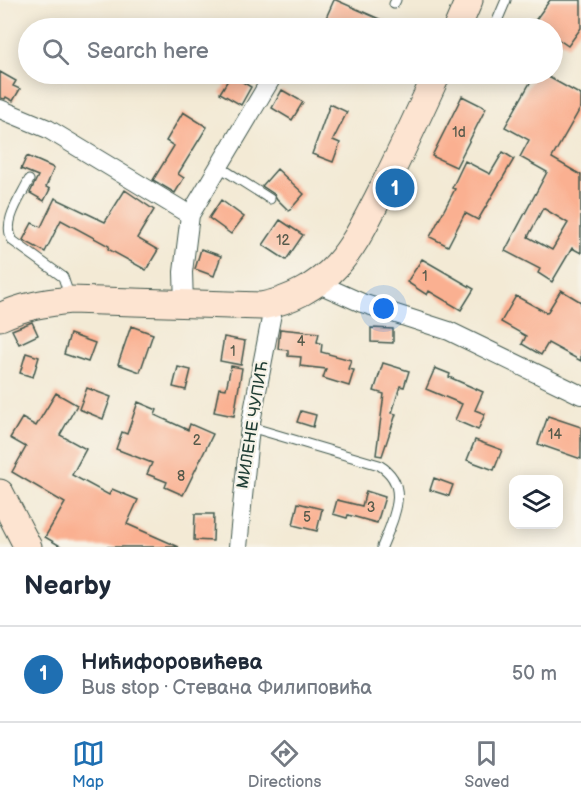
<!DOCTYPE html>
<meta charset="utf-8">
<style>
:root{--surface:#fff;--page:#f2f2f3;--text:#1f2937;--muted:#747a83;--line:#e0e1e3;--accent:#1f6fb2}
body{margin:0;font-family:"Balsamiq Sans",sans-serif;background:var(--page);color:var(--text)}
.controls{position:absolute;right:18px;bottom:18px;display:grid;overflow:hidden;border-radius:12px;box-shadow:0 3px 15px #0003}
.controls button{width:54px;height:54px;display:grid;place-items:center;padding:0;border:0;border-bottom:2px solid var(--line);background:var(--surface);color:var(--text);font:30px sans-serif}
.you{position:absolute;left:384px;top:309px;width:21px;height:21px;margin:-15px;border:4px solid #fff;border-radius:50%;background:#1a73e8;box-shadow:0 0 0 9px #1a73e833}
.badge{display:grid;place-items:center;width:39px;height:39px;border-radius:50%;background:var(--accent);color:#fff;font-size:20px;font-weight:700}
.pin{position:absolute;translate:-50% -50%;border:3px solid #fff;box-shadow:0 2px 6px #0006}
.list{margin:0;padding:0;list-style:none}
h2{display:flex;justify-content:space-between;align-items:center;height:78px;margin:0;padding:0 24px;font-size:26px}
h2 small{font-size:20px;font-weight:400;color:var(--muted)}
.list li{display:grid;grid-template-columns:39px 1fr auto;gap:18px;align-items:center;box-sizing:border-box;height:96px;padding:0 24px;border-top:2px solid var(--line)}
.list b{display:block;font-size:22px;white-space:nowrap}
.list p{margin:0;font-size:20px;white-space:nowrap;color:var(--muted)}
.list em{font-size:20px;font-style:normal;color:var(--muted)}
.icon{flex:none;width:33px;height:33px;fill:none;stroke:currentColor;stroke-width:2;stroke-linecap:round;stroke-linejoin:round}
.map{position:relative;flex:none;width:581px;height:547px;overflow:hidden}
.search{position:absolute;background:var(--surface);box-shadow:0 3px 15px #0003;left:18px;right:18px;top:18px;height:66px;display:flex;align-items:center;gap:15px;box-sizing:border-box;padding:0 21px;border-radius:33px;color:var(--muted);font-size:22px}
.sheet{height:174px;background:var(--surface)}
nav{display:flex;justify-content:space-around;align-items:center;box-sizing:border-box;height:84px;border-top:2px solid var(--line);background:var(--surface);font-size:16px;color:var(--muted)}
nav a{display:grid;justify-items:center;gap:3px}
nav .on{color:var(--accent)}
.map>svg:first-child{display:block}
.building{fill:#fab091;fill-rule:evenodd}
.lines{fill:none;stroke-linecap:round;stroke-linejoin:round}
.service-casing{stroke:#3f574c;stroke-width:11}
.minor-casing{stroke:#3f574c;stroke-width:20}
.secondary-casing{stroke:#3f574c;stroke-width:29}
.service{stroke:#fff;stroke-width:9}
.minor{stroke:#fff;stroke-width:18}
.secondary{stroke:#fde4d1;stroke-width:27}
.labels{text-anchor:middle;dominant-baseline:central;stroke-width:4.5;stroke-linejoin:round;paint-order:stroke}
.number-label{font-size:14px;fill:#565a4b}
.street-label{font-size:16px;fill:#1f3d34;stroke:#f7f3e8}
</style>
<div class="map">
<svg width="581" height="547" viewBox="0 0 581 547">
<rect width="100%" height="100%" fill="#f7f3e8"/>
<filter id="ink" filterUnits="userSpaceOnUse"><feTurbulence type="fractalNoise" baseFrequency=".0167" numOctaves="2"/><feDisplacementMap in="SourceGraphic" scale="12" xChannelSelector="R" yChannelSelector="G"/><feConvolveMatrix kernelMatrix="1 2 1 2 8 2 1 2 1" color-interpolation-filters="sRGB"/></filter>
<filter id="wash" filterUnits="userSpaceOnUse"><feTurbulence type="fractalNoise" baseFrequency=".008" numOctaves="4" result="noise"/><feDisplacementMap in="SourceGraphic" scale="24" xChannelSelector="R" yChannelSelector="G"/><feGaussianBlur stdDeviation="1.35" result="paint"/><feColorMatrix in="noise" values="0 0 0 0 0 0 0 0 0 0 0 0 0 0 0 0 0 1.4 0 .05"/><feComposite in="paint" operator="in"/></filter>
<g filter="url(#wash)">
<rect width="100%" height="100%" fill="#f3ead5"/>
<g id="blocks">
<path class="building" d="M334,0H336L400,28H343L325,20Z
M550,0H581V28L568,46L552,35V28H543L534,22Z
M0,72L16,81L13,86L20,89L13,101L6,97L5,99L0,98Z
M535,74H543L581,95V107L552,158L581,175V253L572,248L552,282L538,273L540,269L505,251L547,172L520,157L529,140L505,127ZM543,208L568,223L552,250L528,237Z
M231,75L251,87L241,105L220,93Z
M282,90L303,102L292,120L272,108Z
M462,96L486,108L456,167L432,156Z
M330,104L347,112L333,140L340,143L333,162L312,154Z
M183,112L207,127L178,174L184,178L175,193L153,180L174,146L166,141Z
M503,152L514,159L478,220L465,213L448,246L430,237L455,189L452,188L465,161L490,174Z
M27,156L54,168L46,187L50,189L44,201L30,193L38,176L21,169Z
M277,169L304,194L289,211L277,199L274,194L262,186Z
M125,190L154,210L137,238L158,250L146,270L108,249L109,246L61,220L45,252L23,240L32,223L41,227L55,198L105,222Z
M221,200L244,217L231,234L209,218Z
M280,220L303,235L286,260L263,245Z
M201,249L221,256L214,276L195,269Z
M422,259L474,289L461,310L429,291L427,295L407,282Z
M561,290L581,302V361L548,343L541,355L522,344L526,336L501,322L516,296L547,313Z
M32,322L38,335L19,344L12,330Z
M131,326L153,334L140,372L118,364Z
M371,328L393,329V343L371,342Z
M280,329L319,333L317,342L322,344L321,352L351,360L348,369L354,370L349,386L323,378L326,369L300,366L301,357L288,356V350L278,349Z
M70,334L95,343L88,362L64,354Z
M224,337L245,341L241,365L220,361Z
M26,353L39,357L33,377L20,373Z
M383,363L409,371L404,387L400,386L392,413L396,414L382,456L376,455L384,394L374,391Z
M231,366L242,368L234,416L214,412L219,388L226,389Z
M178,367L191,370L186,390L173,387Z
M435,368L450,374L449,377L483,392L475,410L485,414L478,430L455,420L462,404L426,389Z
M87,388L111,397L103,419L79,409Z
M56,393L77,405L60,435L86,449L72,475L109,495L112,489L138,500L127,524L179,547H62L45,537L65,503L12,472L26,447L10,438L22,418L36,426Z
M138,402L157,410L155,415L188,430L190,424L213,434L183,495L165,487L167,482L147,474L152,463L116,449L122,432L127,434Z
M301,411L316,415L313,427L297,422Z
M548,416L581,427V459L538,444Z
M475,440L502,450L494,470L467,460Z
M434,478L453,485L449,496L430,490Z
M366,491L385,497L377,523L348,515L347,518L333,514L337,500L362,506Z
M298,503L322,509L317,531L293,525Z
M195,514H214L213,541L194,540Z"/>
</g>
</g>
<g filter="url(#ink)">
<use href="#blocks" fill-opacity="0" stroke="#3f574c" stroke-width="1.5"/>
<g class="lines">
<defs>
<path id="service" d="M394,4L396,0
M494,28L506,0
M218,166L270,199
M29,180C21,197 1,223 13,241L63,277L70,298
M250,427L379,465C412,485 393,519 382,547"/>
<path id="minor" d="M0,109L48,129L190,215
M317,283L362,303L449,331L581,395
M184,304L183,272L190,215L274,74
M238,547L250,427L274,303"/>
<path id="secondary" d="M457,28L469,0
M0,317C23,306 45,303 70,300L261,306C290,301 318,286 337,265C355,245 366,221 378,198C399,157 418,115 437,74
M0,493L28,547"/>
</defs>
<use href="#service" class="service-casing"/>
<use href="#minor" class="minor-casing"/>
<use href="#secondary" class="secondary-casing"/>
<use href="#service" class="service"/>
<use href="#minor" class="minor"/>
<use href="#secondary" class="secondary"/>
</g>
</g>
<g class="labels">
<g class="number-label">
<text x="459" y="132">1d</text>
<text x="283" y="240">12</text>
<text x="425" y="276">1</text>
<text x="301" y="341">4</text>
<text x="233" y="351">1</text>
<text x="555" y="434">14</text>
<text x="197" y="440">2</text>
<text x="181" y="476">8</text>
<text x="371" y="507">3</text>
<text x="307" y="517">5</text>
</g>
<g class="street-label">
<text transform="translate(253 425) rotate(-81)">МИЛЕНЕ ЧУПИЋ</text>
</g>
</g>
</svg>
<div class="controls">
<button><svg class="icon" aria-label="layers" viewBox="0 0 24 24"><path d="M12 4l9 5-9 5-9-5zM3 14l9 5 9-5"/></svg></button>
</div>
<div class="you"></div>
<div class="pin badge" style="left:395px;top:188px">1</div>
<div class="search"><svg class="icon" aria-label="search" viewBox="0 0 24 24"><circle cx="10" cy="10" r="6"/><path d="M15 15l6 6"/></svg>Search here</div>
</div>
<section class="sheet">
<h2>Nearby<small></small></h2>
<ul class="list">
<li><span class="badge">1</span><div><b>Нићифоровићева</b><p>Bus stop · Стевана Филиповића</p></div><em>50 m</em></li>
</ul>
</section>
<nav>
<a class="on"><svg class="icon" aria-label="map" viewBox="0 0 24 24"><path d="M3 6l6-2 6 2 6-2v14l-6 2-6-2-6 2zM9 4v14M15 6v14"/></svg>Map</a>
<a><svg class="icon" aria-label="directions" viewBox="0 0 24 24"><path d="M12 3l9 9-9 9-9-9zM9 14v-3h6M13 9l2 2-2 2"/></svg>Directions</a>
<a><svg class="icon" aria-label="saved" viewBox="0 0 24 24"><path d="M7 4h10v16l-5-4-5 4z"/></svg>Saved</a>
</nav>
